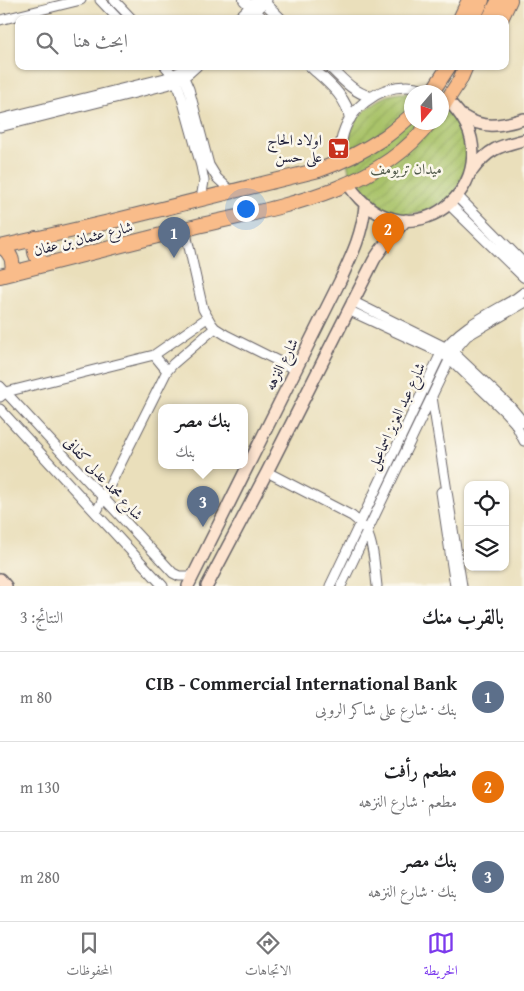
<!DOCTYPE html>
<html lang="ar">
<meta charset="utf-8">
<style>
:root{--surface:#fff;--page:#f2f2f2;--text:#202124;--muted:#757577;--line:#e0e0e0;--accent:#7c3aed}
body{margin:0;font-family:"Gentium Book Plus",Amiri,serif;background:var(--page);color:var(--text);direction:rtl}
.controls{position:absolute;right:15px;bottom:15px;display:grid;overflow:hidden;border-radius:10px;box-shadow:0 1px 4px #0004}
.controls button{width:45px;height:45px;display:grid;place-items:center;padding:0;border:0;border-bottom:1px solid var(--line);background:var(--surface);color:var(--text);font:25px sans-serif}
.compass{position:absolute;left:404px;top:85px;width:45px;height:45px;border-radius:50%;background:var(--surface);box-shadow:0 1px 4px #0004;rotate:199deg}
.you{position:absolute;left:245px;top:208px;width:18px;height:18px;margin:-12px;border:4px solid #fff;border-radius:50%;background:#1a73e8;box-shadow:0 0 0 8px #1a73e833}
.badge{display:grid;place-items:center;width:32px;height:32px;border-radius:50%;background:var(--accent);color:#fff;font-size:16px;font-weight:700}
.pin{position:absolute;translate:-50% -41px;filter:drop-shadow(0 1px 2px #0008)}
.pin::after{content:'';position:absolute;top:26px;width:18px;height:15px;background:inherit;clip-path:polygon(0 0,100% 0,50% 100%)}
.popup{position:absolute;left:158px;top:404px;width:90px;height:65px;box-sizing:border-box;display:grid;place-content:center;border-radius:10px;background:var(--surface);filter:drop-shadow(0 1px 4px #0005);font-size:16px;white-space:nowrap;color:var(--muted)}
.popup b{font-size:19px;color:var(--text)}
.popup::after{content:'';position:absolute;left:50%;top:100%;margin-left:-10px;border:10px solid transparent;border-top-color:var(--surface)}
.list{margin:0;padding:0;list-style:none}
h2{display:flex;justify-content:space-between;align-items:center;height:65px;margin:0;padding:0 20px;font-size:21px}
h2 small{font-size:16px;font-weight:400;color:var(--muted)}
.list li{display:grid;grid-template-columns:32px 1fr auto;gap:15px;align-items:center;box-sizing:border-box;height:90px;padding:0 20px;border-top:1px solid var(--line)}
.list b{display:block;font-size:19px;white-space:nowrap}
.list p{margin:0;font-size:16px;white-space:nowrap;color:var(--muted)}
.list em{font-size:16px;font-style:normal;color:var(--muted)}
.icon{flex:none;width:28px;height:28px;fill:none;stroke:currentColor;stroke-width:2;stroke-linecap:round;stroke-linejoin:round}
.map{position:relative;flex:none;width:524px;height:586px;overflow:hidden;direction:ltr}
.search{position:absolute;background:var(--surface);box-shadow:0 1px 4px #0004;left:15px;right:15px;top:15px;height:55px;display:flex;align-items:center;gap:12px;box-sizing:border-box;padding:0 18px;border-radius:10px;color:var(--muted);font-size:19px}
.sheet{height:335px;background:var(--surface)}
nav{display:flex;justify-content:space-around;align-items:center;box-sizing:border-box;height:70px;border-top:1px solid var(--line);background:var(--surface);font-size:14px;color:var(--muted)}
nav a{display:grid;justify-items:center;gap:2px}
nav .on{color:var(--accent)}
.map>svg:first-child{display:block}
.garden{fill:url(#garden-furrows);stroke:#667252}
.lines{fill:none;stroke-linecap:round;stroke-linejoin:round}
.minor-casing{stroke:#686468;stroke-width:11}
.tertiary-casing{stroke:#686468;stroke-width:12}
.secondary-casing{stroke:#686468;stroke-width:14}
.primary-casing{stroke:#686468;stroke-width:16}
.minor{stroke:#fff;stroke-width:9}
.tertiary{stroke:#fff;stroke-width:10}
.secondary{stroke:#fde4d0;stroke-width:11}
.primary{stroke:#f9bc8a;stroke-width:14}
.labels{text-anchor:middle;dominant-baseline:central;stroke-width:5;stroke-linejoin:round;paint-order:stroke}
.poi-label{font-size:15px;fill:#22223b;stroke:#fbf7ec;text-anchor:end}
.park-label{font-size:15px;fill:#515a4b;stroke:#fbf7ec}
.street-label{font-size:15px;fill:#22223b;stroke:#fbf7ec}
</style>
<div class="map">
<svg width="524" height="586" viewBox="0 0 524 586">
<defs>
<pattern id="garden-furrows" width="10" height="10" patternUnits="userSpaceOnUse" patternTransform="scale(1.25)"><rect width="10" height="10" fill="#a9c369"/><path d="M-1 1l2-2M0 10L10 0M9 11l2-2" fill="none" stroke="#91a75c"/></pattern>
</defs>
<rect width="100%" height="100%" fill="#fbf7ec"/>
<filter id="ink" filterUnits="userSpaceOnUse"><feTurbulence type="fractalNoise" baseFrequency=".02" numOctaves="2"/><feDisplacementMap in="SourceGraphic" scale="10" xChannelSelector="R" yChannelSelector="G"/><feConvolveMatrix kernelMatrix="1 2 1 2 8 2 1 2 1" color-interpolation-filters="sRGB"/></filter>
<filter id="wash" filterUnits="userSpaceOnUse"><feTurbulence type="fractalNoise" baseFrequency=".0096" numOctaves="4" result="noise"/><feDisplacementMap in="SourceGraphic" scale="20" xChannelSelector="R" yChannelSelector="G"/><feGaussianBlur stdDeviation="1.12" result="paint"/><feColorMatrix in="noise" values="0 0 0 0 0 0 0 0 0 0 0 0 0 0 0 0 0 1.4 0 .05"/><feComposite in="paint" operator="in"/></filter>
<g filter="url(#wash)">
<rect width="100%" height="100%" fill="#eadfbb"/>
<path class="garden" d="M400,93H412V122H442V102L450,109L467,137V169L452,197L425,212L404,215L393,213L374,205L353,181L349,172L347,162V151L348,141L351,131L356,121L362,113L370,106L379,100L389,95Z"/>
</g>
<g filter="url(#ink)">
<g class="lines">
<defs>
<path id="minor" d="M100,0L118,19
M114,0L132,19
M237,19L257,0
M247,19L267,0
M0,20L81,0
M165,66L173,75L180,91L201,166L204,181L201,199
M182,73L189,89L209,165L217,178L232,192
M0,119L165,78L181,71L187,66
M0,127L167,85C180,81 188,75 197,66
M185,229L203,309L211,323L215,328L226,335L296,370
M352,301L445,347L453,352L510,406L524,423
M348,310L441,353L450,359L505,412L515,423L524,441
M154,355L167,371
M0,386L173,573L179,576H193
M0,397L6,392L154,355L207,318
M432,397L462,586
M0,409L163,586
M267,472L352,516C357,520 362,524 366,530C374,545 375,570 377,586
M441,492L455,586
M96,513L167,371L173,364L215,328
M330,586L441,353C459,327 489,314 516,298L524,292
M341,586L453,352L467,336L524,303"/>
<path id="tertiary" d="M244,0L263,19
M262,0L281,19
M310,66C326,81 347,96 350,119
M329,66C342,79 353,92 371,97
M342,162C341,157 340,151 341,146C343,111 379,83 413,87C419,88 426,90 432,92
M458,197L524,264
M450,205L524,277"/>
<path id="secondary" d="M461,115C484,130 499,126 524,119
M472,171C488,149 499,146 524,140
M348,184C410,277 524,171 447,100
M0,579L6,586
M188,586L340,281C352,255 362,235 365,206
M207,586L267,472L374,260C383,245 394,233 406,220"/>
<path id="primary" d="M460,19L469,0
M473,19L482,0
M489,19L499,0
M501,19L510,0
M432,92L449,66
M442,108L460,80L466,66
M36,238C33,250 34,258 45,264
M0,247L109,222L319,170C342,162 364,151 385,137C394,131 403,122 412,115
M2,247C11,253 14,261 12,273
M0,276C60,261 120,245 181,230C265,209 374,196 430,122"/>
</defs>
<use href="#minor" class="minor-casing"/>
<use href="#tertiary" class="tertiary-casing"/>
<use href="#secondary" class="secondary-casing"/>
<use href="#primary" class="primary-casing"/>
<use href="#minor" class="minor"/>
<use href="#tertiary" class="tertiary"/>
<use href="#secondary" class="secondary"/>
<use href="#primary" class="primary"/>
</g>
</g>
<defs>
<symbol id="supermarket-square" viewBox="-11 -11 22 22"><rect x="-9" y="-9" width="18" height="18" rx="4" fill="#c8321e" stroke="#fbf7ec"/><path d="M-6-5.5h2.5l.6 2H6L4.5 2H-2.5L-4.4-4H-6ZM-1.5 3.2a1.3 1.3 0 1 0 .1 0ZM3 3.2a1.3 1.3 0 1 0 .1 0Z" fill="#fff"/></symbol>
</defs>
<g fill-rule="evenodd">
<use href="#supermarket-square" x="326" y="136" width="25" height="25"/>
</g>
<g class="labels">
<g class="poi-label">
<text x="322" y="139">اولاد الحاج<tspan x="322" dy="17">على حسن</tspan></text>
</g>
<g class="park-label">
<text x="406" y="168">ميدان تريومف</text>
</g>
<g class="street-label">
<text transform="translate(83 238) rotate(-14)">شارع عثمان بن عفان</text>
<text transform="translate(281 364) rotate(-63)">شارع النزهه</text>
<text transform="translate(396 416) rotate(-65)">شارع عبد العزيز اسماعيل</text>
<text transform="translate(104 478) rotate(47)">شارع محمد عدلى كفافى</text>
</g>
</g>
</svg>
<div class="controls">
<button><svg class="icon" aria-label="locate" viewBox="0 0 24 24"><circle cx="12" cy="12" r="6"/><path d="M12 2v4M12 18v4M2 12h4M18 12h4"/></svg></button>
<button><svg class="icon" aria-label="layers" viewBox="0 0 24 24"><path d="M12 4l9 5-9 5-9-5zM3 14l9 5 9-5"/></svg></button>
</div>
<svg class="compass" viewBox="-18 -18 36 36"><path d="M0-13l5 13h-10z" fill="#e53935"/><path d="M0 13l5-13h-10z" fill="#757577"/></svg>
<div class="you"></div>
<div class="pin badge" style="left:174px;top:258px;background:#5c6f8a">1</div>
<div class="pin badge" style="left:388px;top:254px;background:#e8710a">2</div>
<div class="pin badge" style="left:203px;top:527px;background:#5c6f8a">3</div>
<div class="popup"><b>بنك مصر</b>بنك</div>
<div class="search"><svg class="icon" aria-label="search" viewBox="0 0 24 24"><circle cx="10" cy="10" r="6"/><path d="M15 15l6 6"/></svg>ابحث هنا</div>
</div>
<section class="sheet">
<h2>بالقرب منك<small>النتائج: 3</small></h2>
<ul class="list">
<li><span class="badge" style="background:#5c6f8a">1</span><div><b>CIB - Commercial International Bank</b><p>بنك · شارع على شاكر الروبى</p></div><em>80 m</em></li>
<li><span class="badge" style="background:#e8710a">2</span><div><b>مطعم رأفت</b><p>مطعم · شارع النزهه</p></div><em>130 m</em></li>
<li><span class="badge" style="background:#5c6f8a">3</span><div><b>بنك مصر</b><p>بنك · شارع النزهه</p></div><em>280 m</em></li>
</ul>
</section>
<nav>
<a class="on"><svg class="icon" aria-label="map" viewBox="0 0 24 24"><path d="M3 6l6-2 6 2 6-2v14l-6 2-6-2-6 2zM9 4v14M15 6v14"/></svg>الخريطة</a>
<a><svg class="icon" aria-label="directions" viewBox="0 0 24 24"><path d="M12 3l9 9-9 9-9-9zM9 14v-3h6M13 9l2 2-2 2"/></svg>الاتجاهات</a>
<a><svg class="icon" aria-label="saved" viewBox="0 0 24 24"><path d="M7 4h10v16l-5-4-5 4z"/></svg>المحفوظات</a>
</nav>
